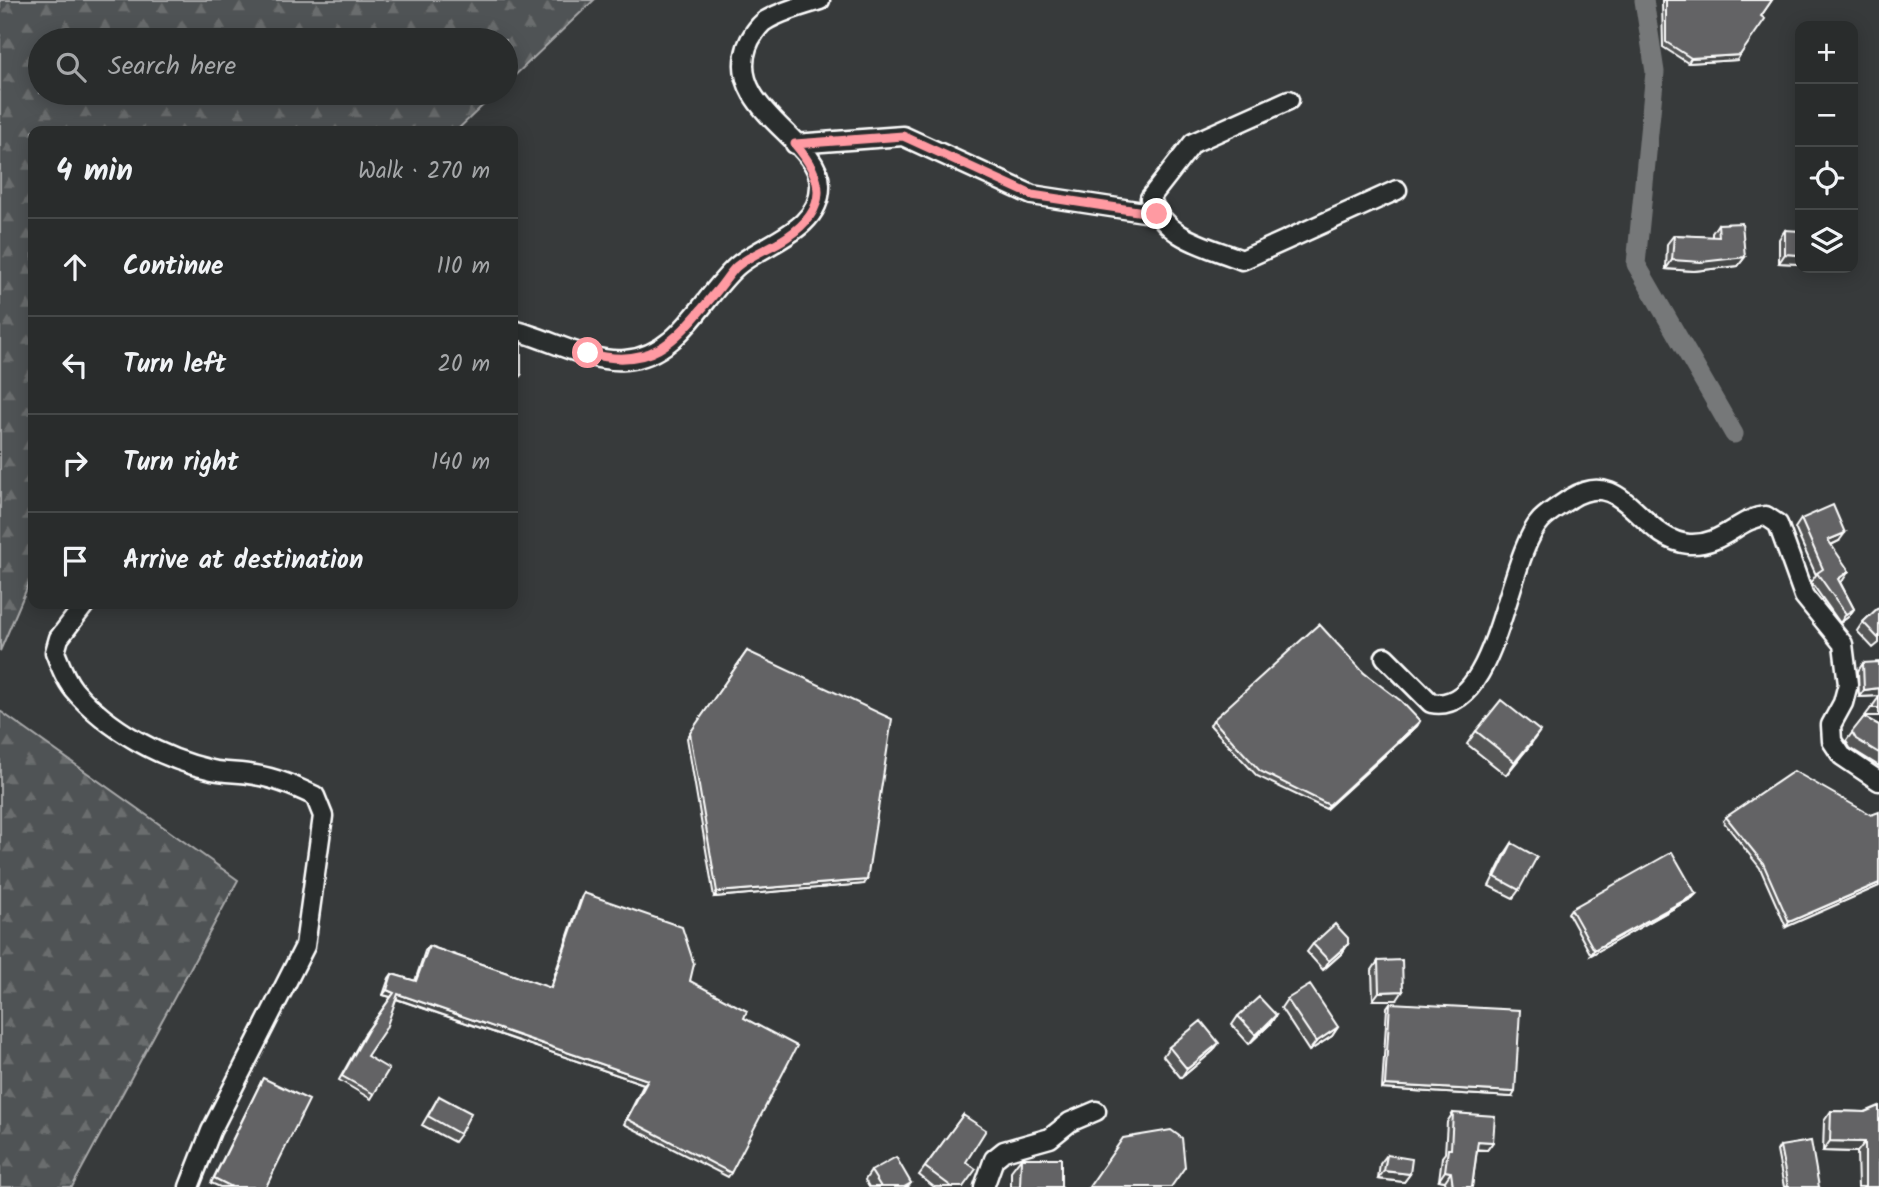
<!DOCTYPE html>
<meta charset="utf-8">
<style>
:root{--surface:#292c2c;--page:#353838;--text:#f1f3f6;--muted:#a5a7a9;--line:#454848}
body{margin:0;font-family:Kalam,sans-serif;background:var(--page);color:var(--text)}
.controls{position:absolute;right:21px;top:21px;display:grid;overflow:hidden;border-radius:14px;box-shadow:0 4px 18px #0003}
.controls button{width:63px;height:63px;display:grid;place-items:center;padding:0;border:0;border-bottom:2px solid var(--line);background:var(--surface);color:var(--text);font:35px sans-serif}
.stop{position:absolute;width:21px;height:21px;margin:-16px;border:5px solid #ff9aa2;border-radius:50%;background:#fff}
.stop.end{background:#ff9aa2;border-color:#fff;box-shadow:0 2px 7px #0008}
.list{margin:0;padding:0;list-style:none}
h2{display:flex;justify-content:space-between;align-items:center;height:91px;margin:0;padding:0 28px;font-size:30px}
h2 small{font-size:23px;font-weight:400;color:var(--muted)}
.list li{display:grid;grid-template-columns:46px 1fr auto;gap:21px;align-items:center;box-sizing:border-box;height:98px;padding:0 28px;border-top:2px solid var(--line)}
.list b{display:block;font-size:26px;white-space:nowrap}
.list em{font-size:23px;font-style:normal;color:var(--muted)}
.icon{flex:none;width:38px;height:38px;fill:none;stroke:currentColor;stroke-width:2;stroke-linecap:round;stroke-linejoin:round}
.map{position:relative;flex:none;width:1879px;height:1187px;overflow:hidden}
.search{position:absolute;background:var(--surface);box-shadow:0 4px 18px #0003;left:28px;top:28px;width:490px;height:77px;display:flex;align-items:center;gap:18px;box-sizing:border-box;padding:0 24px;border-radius:38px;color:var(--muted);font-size:26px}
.panel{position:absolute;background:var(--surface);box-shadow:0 4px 18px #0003;left:28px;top:126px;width:490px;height:483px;border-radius:14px}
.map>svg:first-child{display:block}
.forest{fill:url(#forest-firs);stroke:#a8a9aa;stroke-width:2}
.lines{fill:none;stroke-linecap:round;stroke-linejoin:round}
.canal{stroke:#767879;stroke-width:19}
.minor-casing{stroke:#fff;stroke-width:23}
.minor{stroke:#2a2d2e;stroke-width:18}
.wall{fill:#555657;stroke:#fff;stroke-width:2}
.shaded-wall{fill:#454647;stroke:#fff;stroke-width:2}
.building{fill:#636465;stroke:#fff;stroke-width:2}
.route{stroke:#ff9aa2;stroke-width:9}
</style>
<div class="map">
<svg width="1879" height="1187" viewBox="0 0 1879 1187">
<defs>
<pattern id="forest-firs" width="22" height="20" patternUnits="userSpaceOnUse" patternTransform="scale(1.75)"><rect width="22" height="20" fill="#505354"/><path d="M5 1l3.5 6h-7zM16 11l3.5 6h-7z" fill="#6a6d6e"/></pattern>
</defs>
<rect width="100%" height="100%" fill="#373a3b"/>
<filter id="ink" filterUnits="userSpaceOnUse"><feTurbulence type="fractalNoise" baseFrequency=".0143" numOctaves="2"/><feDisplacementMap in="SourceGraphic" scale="14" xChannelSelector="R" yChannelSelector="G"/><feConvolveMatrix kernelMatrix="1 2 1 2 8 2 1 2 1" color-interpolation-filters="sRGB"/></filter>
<g filter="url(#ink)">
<path class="forest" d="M0,0H594L506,84V40H40V93H496L456,131H33V574L0,651Z
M0,711L238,880L72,1187H0Z"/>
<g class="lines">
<path class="canal" d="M1644,0L1655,72L1636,264L1734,434"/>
<defs>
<path id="minor" d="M1289,100L1193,143L1150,198C1167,240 1204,245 1242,260L1397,190
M795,144L903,136L1032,195L1157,214
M513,330C548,338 588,363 625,360C679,356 701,299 736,267C763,243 821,231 820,185C819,139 726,109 747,47C750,38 758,26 765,21C781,11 802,6 820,0
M85,604L59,638L55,652C60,665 65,679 74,690C108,730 162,759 212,770C226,773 241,772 255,775C276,778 296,787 315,796L323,816L305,946L211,1131L189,1187
M1385,657L1431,703C1498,716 1506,557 1541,520C1550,511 1561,505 1571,498C1624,465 1640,540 1689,544C1723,546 1738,518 1766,516L1778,524L1804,596L1843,644L1848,684L1843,703L1831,725L1832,741L1842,756L1879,781
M984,1187L994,1159L1004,1151L1050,1138L1070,1122L1096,1111"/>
</defs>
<use href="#minor" class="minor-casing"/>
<use href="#minor" class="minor"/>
</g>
<path class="wall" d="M1662,0H1772L1761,16L1737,60L1688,63L1663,47Z
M1718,224L1745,257L1738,266L1694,271L1666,269L1667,244L1674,235L1712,237V233Z
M1785,230L1800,264L1779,263V239Z
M1801,519L1839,541L1831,545L1843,580L1840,582L1854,609L1848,617L1840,623L1811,582L1816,575L1795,528Z
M1879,607V643L1873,648L1857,631L1863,622Z
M747,651L864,884L714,897L687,738Z
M1863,663L1879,696L1859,697L1858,671Z
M1364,673L1420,721L1417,726L1326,809L1257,776L1210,725L1213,720Z
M1864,717L1879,725V766L1850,748L1846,741Z
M1476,731L1531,744L1506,775L1467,744Z
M1871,815L1786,927L1760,868L1723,821L1726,817Z
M1512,843L1519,890L1513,898L1489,886L1506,852Z
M584,893L690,981L744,1018L731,1173L728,1177L624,1124L644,1084L396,999L367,1056L374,1094L371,1099L339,1080L364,1035L391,997L383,995L389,978L392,974L415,981L425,951L429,946L550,988L581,898Z
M1696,894L1692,898L1591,955L1568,913L1571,909Z
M1313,944H1348L1342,953L1323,970L1307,952Z
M1378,961L1397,1000H1373L1372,970Z
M1287,999L1338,1027L1332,1036L1309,1051L1281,1008Z
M1390,1003L1512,1097L1382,1089L1387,1007Z
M1276,1015L1270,1024L1249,1044L1232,1025L1238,1016Z
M1169,1047L1213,1051L1181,1078L1163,1056Z
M263,1078L266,1187H220L211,1183Z
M439,1096L460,1134L454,1142L422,1125Z
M1831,1111L1865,1112L1879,1187H1858L1857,1152L1823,1151L1824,1121Z
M1453,1113L1493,1142L1487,1150H1477L1472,1187H1446L1445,1181L1439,1180L1442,1157L1445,1153L1447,1122Z
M963,1115L966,1162L963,1187H934L919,1175Z
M1780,1146L1819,1187H1784L1777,1151Z
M1387,1155L1410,1174L1404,1182L1378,1179L1380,1164Z
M1021,1158L1061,1187H1011V1171Z
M871,1171L911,1183L908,1187H869L865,1180Z"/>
<path class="shaded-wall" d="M1740,55L1737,60L1688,63L1691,58Z
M1785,254L1800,255V264L1779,263Z
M1745,257L1738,266L1694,271L1666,269L1672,260Z
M513,375H521L518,379H513Z
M1845,533L1839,541L1822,549L1828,540Z
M1849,571L1843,580L1831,587L1838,579Z
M1854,609L1848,617L1840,623L1846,614Z
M1879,688V696L1859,697L1864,690Z
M1871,708H1879V716H1865Z
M1420,721L1417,726L1326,809L1329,805Z
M1540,731L1531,744L1506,775L1515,762Z
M867,880L864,884L714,897L717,892Z
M1879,883V886L1786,927L1789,922Z
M1696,894L1692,898L1591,955L1594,950Z
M1348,944L1342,953L1323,970L1329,961Z
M387,990L394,993L391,997L383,995Z
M1403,991L1397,1000H1373L1379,992Z
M398,994L648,1080L644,1084L394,998Z
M1276,1015L1270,1024L1249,1044L1256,1035Z
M1338,1027L1332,1036L1309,1051L1316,1042Z
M1219,1043L1213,1051L1181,1078L1187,1069Z
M1385,1085L1515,1092L1512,1097L1382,1089Z
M1478,1141L1493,1142L1487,1150L1472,1149Z
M1830,1141L1865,1142L1857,1152L1823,1151Z
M1384,1171L1410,1174L1404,1182L1378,1179Z
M1445,1171L1451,1172L1445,1181L1439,1180Z"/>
<path class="building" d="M1666,0H1772L1761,16L1765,19L1740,55L1691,58L1666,42Z
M1742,223L1745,257L1701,262L1672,260L1674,235L1719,237L1718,224Z
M1785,230L1800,231V255L1785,254Z
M513,341H521V375H513Z
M1833,505L1845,533L1828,540L1849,571L1838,579L1854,609L1846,614L1817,573L1823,569L1801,519Z
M1879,607V639L1863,622Z
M1319,624L1364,673L1401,701L1420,721L1329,805L1260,771L1213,720Z
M747,651L892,719L867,880L717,892L690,733Z
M1879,662V688L1864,690L1863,663Z
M1879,697V708H1871Z
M1501,700L1540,731L1515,762L1476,731Z
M1864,717L1879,725V753L1856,739L1852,732Z
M1794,771L1871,815L1879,812V883L1789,922L1763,863L1726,817Z
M1512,843L1537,857L1519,890L1495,877Z
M1672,852L1696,894L1594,950L1571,909Z
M584,893L682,927L694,964L690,981L747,1011L744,1018L797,1046L731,1173L627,1119L648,1080L398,994L386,1028L367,1056L389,1069L374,1094L342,1076L368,1030L394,993L387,990L392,974L416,981L429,946L551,988Z
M1335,924L1348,938V944L1329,961L1313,944Z
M1402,960L1403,991L1379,992L1378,961Z
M1310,985L1338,1027L1316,1042L1287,999Z
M1259,997L1276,1015L1256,1035L1238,1016Z
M1390,1003L1520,1010L1515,1092L1385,1085Z
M1201,1021L1219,1043L1187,1069L1169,1047Z
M263,1078L309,1100L266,1187H232L214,1178Z
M439,1096L471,1113L460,1134L428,1116Z
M1879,1106V1187H1865V1142L1830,1141L1831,1111L1865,1112Z
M1453,1113L1495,1116L1493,1142L1478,1141L1472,1187H1453L1451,1172L1445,1171L1448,1149H1451Z
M963,1115L986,1130L966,1162L976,1169L963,1187H952L925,1167Z
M1171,1130L1182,1138L1185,1167L1171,1187H1089L1123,1138Z
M1811,1141L1819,1187H1788L1780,1146Z
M1387,1155L1412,1159L1410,1174L1384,1171Z
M896,1157L911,1183L904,1187H881L871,1171Z
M1021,1158H1061V1187H1020Z"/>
</g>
<g class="lines" filter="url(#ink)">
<path class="route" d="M588,353C654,372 677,338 716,292C723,284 729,274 736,267C751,254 771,248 787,237C830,208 824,178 795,144L903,136L1032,195L1157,214"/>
</g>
</svg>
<div class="controls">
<button>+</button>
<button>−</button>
<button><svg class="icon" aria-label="locate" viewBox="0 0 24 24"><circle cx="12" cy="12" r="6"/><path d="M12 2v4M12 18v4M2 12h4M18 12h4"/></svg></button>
<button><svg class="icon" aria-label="layers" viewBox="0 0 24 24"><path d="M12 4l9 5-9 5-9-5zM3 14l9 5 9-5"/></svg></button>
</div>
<div class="stop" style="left:588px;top:353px"></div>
<div class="stop end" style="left:1157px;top:214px"></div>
<div class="search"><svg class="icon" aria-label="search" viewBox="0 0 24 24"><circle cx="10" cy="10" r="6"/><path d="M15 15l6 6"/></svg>Search here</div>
<section class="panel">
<h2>4 min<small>Walk · 270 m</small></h2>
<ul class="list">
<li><svg class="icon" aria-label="ahead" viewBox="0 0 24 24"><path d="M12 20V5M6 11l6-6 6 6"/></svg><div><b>Continue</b></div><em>110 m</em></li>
<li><svg class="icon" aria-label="left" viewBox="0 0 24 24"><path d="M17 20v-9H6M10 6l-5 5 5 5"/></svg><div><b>Turn left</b></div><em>20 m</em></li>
<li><svg class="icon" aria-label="right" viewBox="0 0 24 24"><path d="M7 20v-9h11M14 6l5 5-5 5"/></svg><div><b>Turn right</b></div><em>140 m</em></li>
<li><svg class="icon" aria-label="arrive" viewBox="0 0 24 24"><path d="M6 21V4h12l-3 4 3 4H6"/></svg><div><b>Arrive at destination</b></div></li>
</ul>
</section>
</div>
